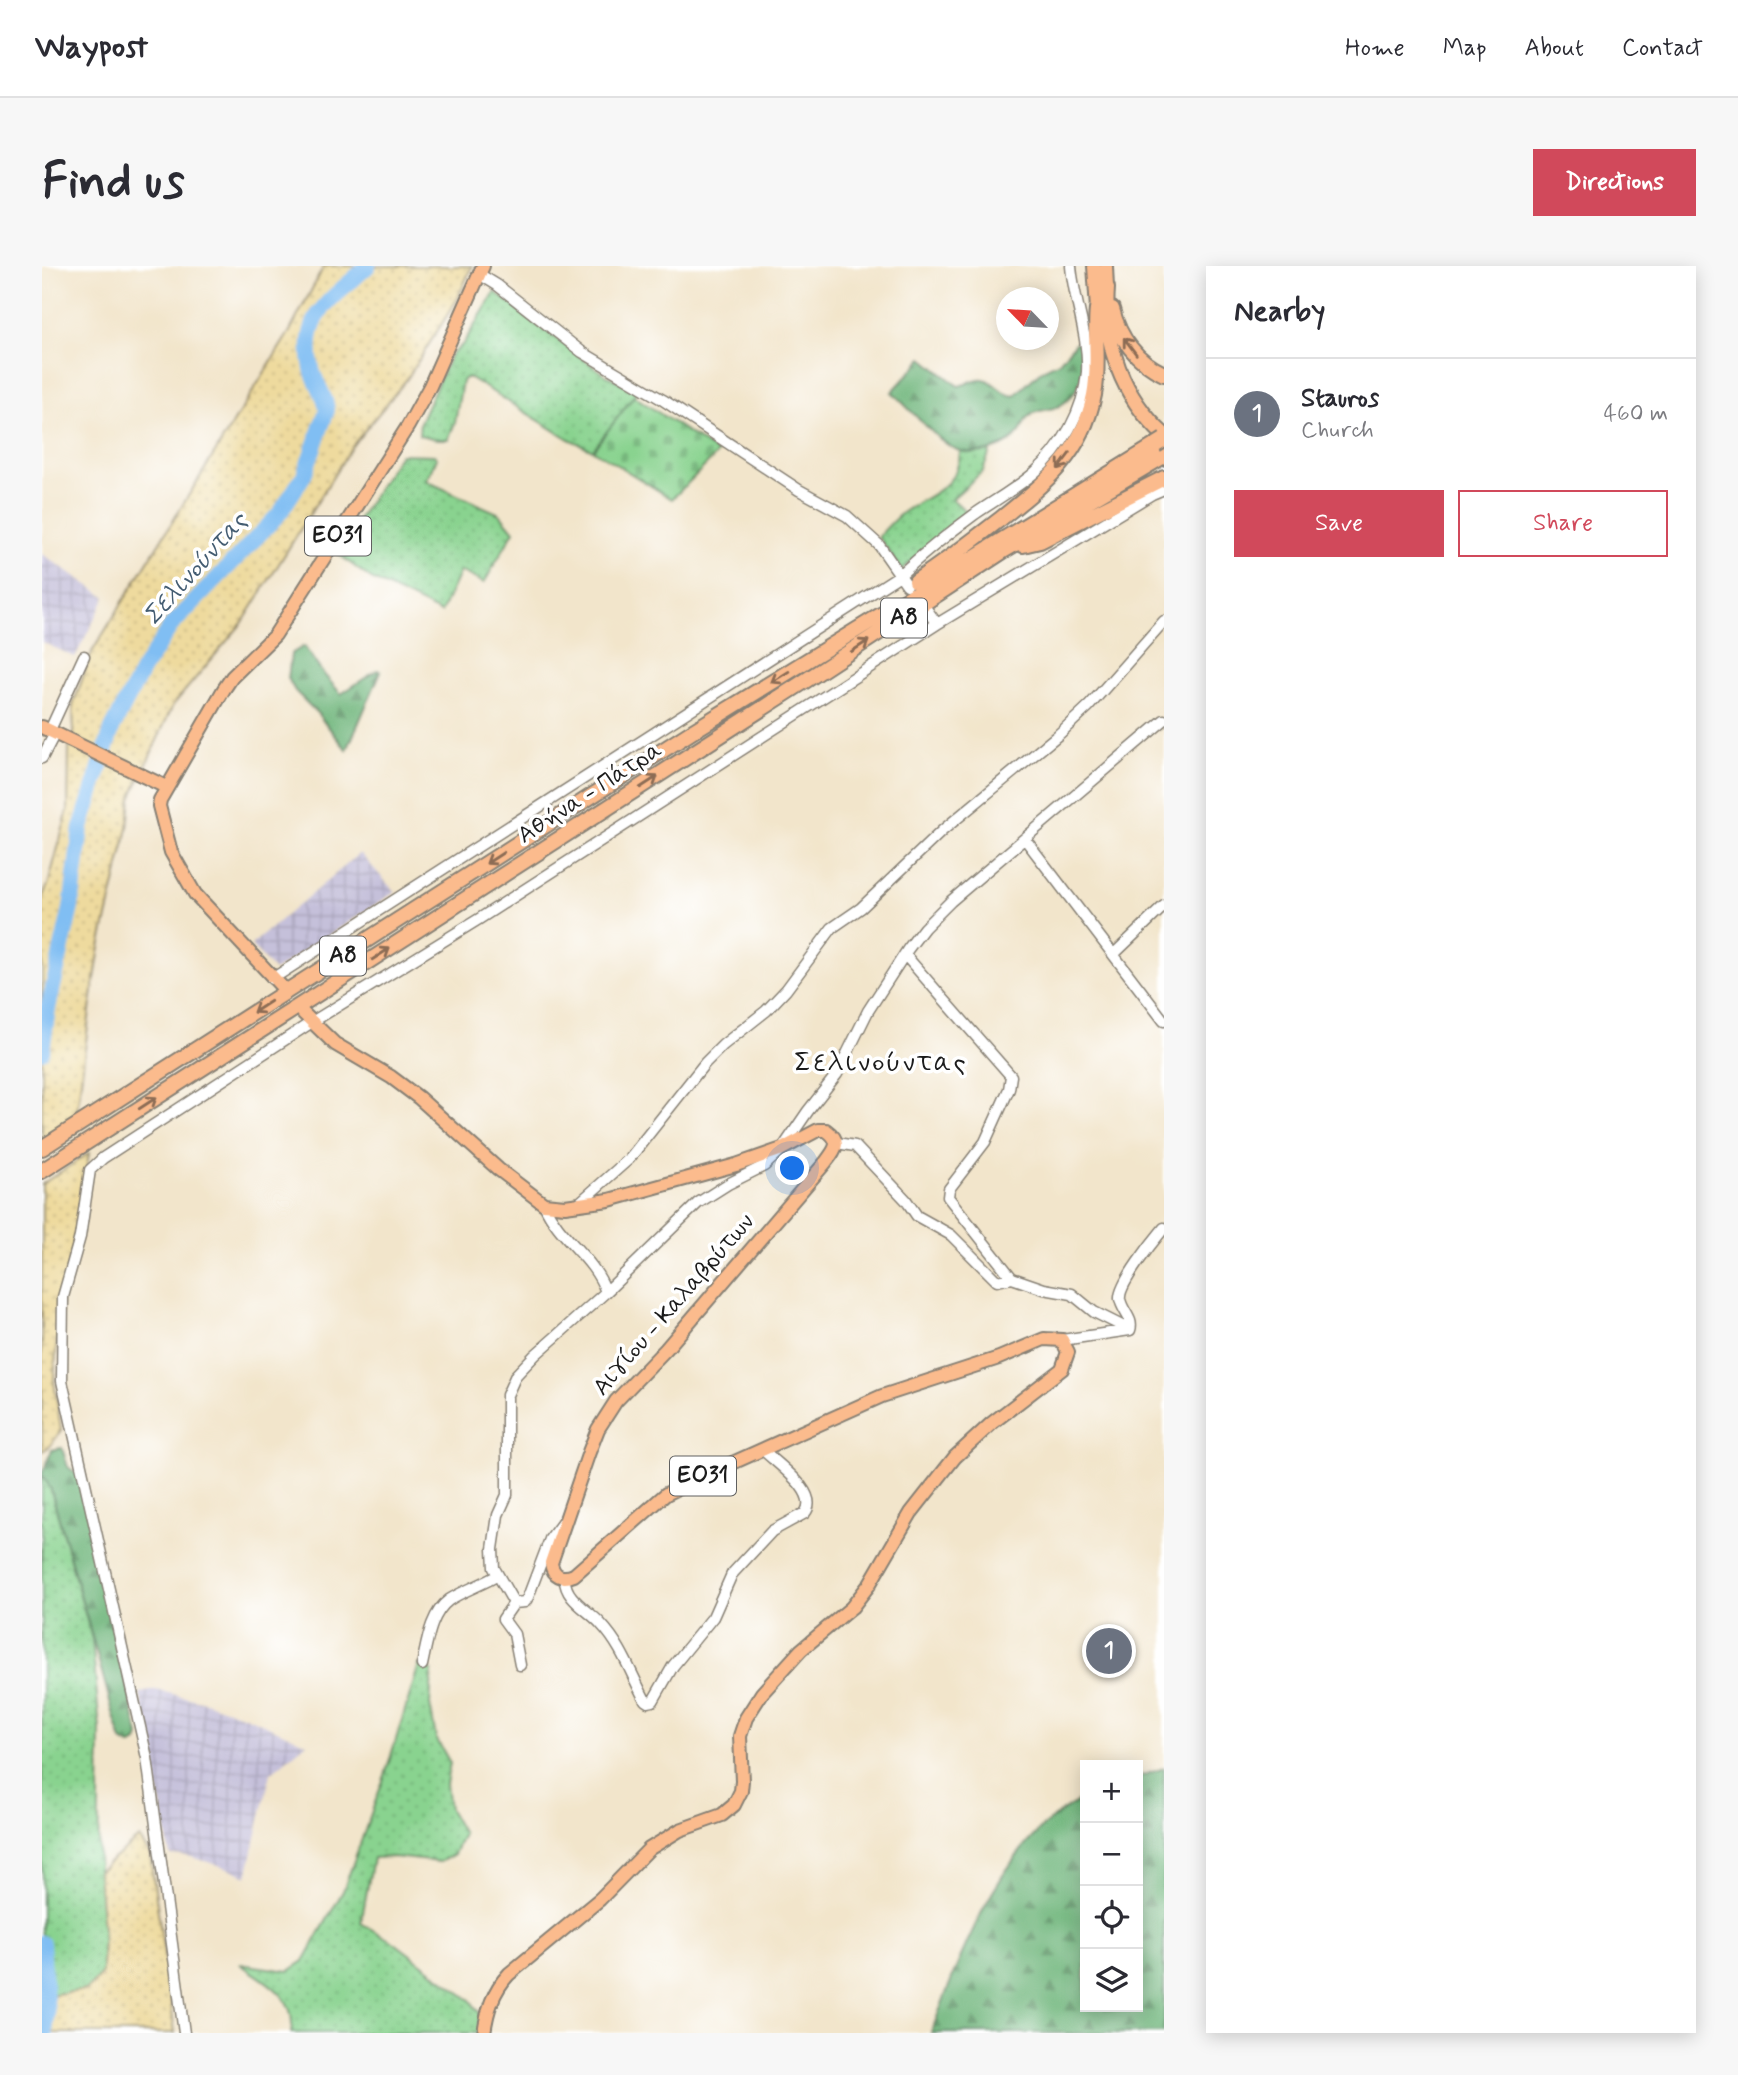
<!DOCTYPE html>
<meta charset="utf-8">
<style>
:root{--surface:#fff;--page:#f7f7f7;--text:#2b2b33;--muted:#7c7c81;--line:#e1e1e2;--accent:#d1495b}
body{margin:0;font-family:Mynerve,sans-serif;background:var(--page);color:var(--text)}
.controls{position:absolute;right:21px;bottom:21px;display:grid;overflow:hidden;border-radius:0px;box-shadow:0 4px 18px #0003}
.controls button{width:63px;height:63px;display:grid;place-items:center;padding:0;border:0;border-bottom:2px solid var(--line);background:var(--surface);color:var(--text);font:35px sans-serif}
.compass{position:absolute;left:954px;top:21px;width:63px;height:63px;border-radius:50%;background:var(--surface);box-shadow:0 4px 18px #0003;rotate:295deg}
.you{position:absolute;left:751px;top:903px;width:24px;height:24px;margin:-18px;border:5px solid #fff;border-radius:50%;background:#1a73e8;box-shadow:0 0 0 10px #1a73e833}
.badge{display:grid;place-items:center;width:46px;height:46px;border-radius:50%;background:var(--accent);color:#fff;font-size:23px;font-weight:700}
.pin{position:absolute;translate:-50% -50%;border:4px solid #fff;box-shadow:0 2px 7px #0006}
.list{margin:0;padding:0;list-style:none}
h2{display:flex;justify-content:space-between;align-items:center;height:91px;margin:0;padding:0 28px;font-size:30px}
h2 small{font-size:23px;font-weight:400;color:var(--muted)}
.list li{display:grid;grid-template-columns:46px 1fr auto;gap:21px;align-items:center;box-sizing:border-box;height:112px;padding:0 28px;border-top:2px solid var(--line)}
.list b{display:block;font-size:26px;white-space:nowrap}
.list p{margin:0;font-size:23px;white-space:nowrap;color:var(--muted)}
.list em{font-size:23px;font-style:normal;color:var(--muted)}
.actions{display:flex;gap:14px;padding:21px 28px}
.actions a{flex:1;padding:16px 0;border:2px solid var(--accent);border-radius:0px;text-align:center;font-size:24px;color:var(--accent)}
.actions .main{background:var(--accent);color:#fff}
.icon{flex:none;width:38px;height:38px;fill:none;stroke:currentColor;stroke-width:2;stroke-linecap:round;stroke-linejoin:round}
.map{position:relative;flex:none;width:1122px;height:1767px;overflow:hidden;border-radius:0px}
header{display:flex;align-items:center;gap:42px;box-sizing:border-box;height:98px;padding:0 35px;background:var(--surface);border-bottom:2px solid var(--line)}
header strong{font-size:33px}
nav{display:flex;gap:38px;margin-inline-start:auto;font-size:24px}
.intro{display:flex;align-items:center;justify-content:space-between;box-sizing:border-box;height:168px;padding:0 42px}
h1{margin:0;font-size:49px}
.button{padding:18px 32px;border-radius:0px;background:var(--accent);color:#fff;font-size:24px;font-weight:700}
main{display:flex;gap:42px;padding:0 42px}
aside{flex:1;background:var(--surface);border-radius:0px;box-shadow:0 4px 18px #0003}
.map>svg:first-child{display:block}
.industrial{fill:url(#industrial-grid)}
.green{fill:url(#green-dots);stroke:#527856;stroke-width:2}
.forest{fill:url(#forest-firs);stroke:#45684b;stroke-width:2}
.sand{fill:url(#sand-dots);stroke:#857b5d;stroke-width:2}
.cemetery{fill:url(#cemetery-stones);stroke:#527856;stroke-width:2}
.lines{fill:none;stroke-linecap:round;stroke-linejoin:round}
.river{stroke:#80bef3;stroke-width:16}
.minor-tunnel{stroke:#c7bda8;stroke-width:10;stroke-dasharray:10 5;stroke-linecap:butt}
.minor-casing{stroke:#878074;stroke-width:13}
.major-casing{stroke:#878074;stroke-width:16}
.highway-casing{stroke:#878074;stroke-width:18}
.minor{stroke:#fff;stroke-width:10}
.major{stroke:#fbbb8d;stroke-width:12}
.highway{stroke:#fbbb8d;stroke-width:14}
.highway-bridge-casing{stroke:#878074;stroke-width:18;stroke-linecap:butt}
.highway-bridge{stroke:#fbbb8d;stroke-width:14}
.oneway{stroke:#8c6c54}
.labels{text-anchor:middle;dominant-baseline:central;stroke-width:7;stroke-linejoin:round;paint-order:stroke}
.shield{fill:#fff;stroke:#606060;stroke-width:2}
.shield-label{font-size:23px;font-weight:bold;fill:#1c1c1c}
.street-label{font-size:24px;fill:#1c1c1c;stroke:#fff}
.water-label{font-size:26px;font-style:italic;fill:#445d72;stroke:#fff}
.quarter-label{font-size:28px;letter-spacing:2px;fill:#1c1c1c;stroke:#fff}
</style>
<header>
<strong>Waypost</strong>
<nav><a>Home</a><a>Map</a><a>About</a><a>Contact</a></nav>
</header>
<div class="intro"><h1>Find us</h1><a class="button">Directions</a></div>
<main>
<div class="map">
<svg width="1122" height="1767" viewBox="0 0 1122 1767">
<defs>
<pattern id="industrial-grid" width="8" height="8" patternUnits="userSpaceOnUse" patternTransform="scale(1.75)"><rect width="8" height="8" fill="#c5c0da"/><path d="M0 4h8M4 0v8" fill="none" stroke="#a9a4ba"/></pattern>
<pattern id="green-dots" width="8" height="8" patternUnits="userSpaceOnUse" patternTransform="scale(1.75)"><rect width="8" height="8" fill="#89d38f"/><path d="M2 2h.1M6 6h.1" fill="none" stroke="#76b57b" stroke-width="1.8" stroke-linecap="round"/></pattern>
<pattern id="forest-firs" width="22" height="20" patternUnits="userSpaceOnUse" patternTransform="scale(1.75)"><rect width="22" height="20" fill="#6eb57a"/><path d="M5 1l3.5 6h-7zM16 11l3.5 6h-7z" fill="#5a9263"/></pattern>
<pattern id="sand-dots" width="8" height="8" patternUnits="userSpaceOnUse" patternTransform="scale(1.75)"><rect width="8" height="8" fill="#eeda9e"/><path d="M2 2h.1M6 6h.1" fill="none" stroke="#ccba88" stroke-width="1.8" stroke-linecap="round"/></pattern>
<pattern id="cemetery-stones" width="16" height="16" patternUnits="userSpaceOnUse" patternTransform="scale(1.75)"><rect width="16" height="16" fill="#89d38f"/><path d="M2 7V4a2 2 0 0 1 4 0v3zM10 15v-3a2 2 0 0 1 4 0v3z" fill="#76b57b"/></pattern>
</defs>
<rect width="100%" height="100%" fill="#fff"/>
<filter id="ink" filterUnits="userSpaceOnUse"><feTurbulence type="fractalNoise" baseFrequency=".0143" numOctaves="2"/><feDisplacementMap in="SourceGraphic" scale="14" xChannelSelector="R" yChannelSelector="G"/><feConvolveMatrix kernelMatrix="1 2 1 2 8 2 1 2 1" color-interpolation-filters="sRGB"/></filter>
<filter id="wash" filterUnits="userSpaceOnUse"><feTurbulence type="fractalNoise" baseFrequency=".00686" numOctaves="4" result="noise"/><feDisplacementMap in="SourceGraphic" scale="28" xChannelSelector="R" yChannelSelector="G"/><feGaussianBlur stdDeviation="1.57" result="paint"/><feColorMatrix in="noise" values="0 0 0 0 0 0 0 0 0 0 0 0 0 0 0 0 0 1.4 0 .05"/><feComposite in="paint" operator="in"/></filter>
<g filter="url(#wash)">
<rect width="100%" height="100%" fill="#f2e5cb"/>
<path class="industrial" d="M0,288L64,331L33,391L0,376Z
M318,587L353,626L232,705L209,679Z
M114,1424L163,1436L203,1450L265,1477L229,1507L205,1610L186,1602L146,1590L128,1589L98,1427Z"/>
<path class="green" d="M453,26L540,92L565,110L596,124L551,184L527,173L428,112H423L420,115L413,157L406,173H395L377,169L378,156L408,90L421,78Z
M918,185L931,187L948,185L941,205L910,233L926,247L858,305L847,285L836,271C845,262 854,250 864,244C890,227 917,221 918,185Z
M358,188L392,189L395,192L384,215L458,248L472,265L442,317L418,305L399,347L329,313L295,287Z
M0,1207L9,1224L50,1373L58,1464L56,1605L61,1663L60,1707L45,1724L0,1730Z
M377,1399L390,1405L388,1439L394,1472L408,1497L404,1518L407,1543L421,1568L412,1588L398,1596L351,1591L331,1592L319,1657L353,1677L428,1734L441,1752L437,1767H249C256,1730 224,1716 198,1698L247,1705L262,1695L301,1625L343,1509Z"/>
<path class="forest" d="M1038,75C1046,99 1040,129 1015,141C1007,144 997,144 990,148C984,151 981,160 978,166C965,182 939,190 919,185C900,181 866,141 850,126L881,92L916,120C924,119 930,114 937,113C949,110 959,129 972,130L1000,104L1017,96L1034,76Z
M262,380L279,405L299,428L335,404L339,405L305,484L275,447L253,425L246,413L249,388Z
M20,1182L26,1201L38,1210L97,1470L95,1476L88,1480L80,1475L74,1457L9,1224L0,1208L10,1184Z
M1122,1502V1767H889C919,1688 960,1570 1043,1532V1741H1096V1511Z"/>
<path class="sand" d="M282,0H430L416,32L365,113L310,180L201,356L131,439L89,532L86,562L58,681L48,744L34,854L0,876V632L6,619L26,544L27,481L32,469L31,439L50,386L248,65Z
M47,887L32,974L21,1023L15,1072L12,1114L19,1164L9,1179L0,1186V918Z
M97,1572L108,1588L133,1767H0V1730L45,1724L60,1707L61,1663L56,1605Z"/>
<path class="cemetery" d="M592,130L676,187L630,233L551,184Z"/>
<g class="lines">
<path class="river" d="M0,785L6,743L29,642L39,562L70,463L101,403L129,360L238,247L262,209L285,144C284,129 273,117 270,103C258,48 290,33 326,0
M0,1677L5,1749L3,1767"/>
</g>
</g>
<g filter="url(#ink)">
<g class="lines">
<path class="minor-tunnel" d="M543,530L570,550"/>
<defs>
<path id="minor" d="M437,8L455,19L540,86L621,134L757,224L805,250L837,279L865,319
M885,344L895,358
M8,464L42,390
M0,492L13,467
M983,573L1122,755
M1072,688L1122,640
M863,689L969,810L967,823L943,876L907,923L906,931L970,1012L1002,1023L1030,1028L1052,1046L1088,1064
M230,713L858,309C882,287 907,267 933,248C952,235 973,223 991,208C1020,183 1042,145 1045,106C1047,69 1032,36 1029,0
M795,877L813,880L864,934L875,950L909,969L955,1015L970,1012
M502,938C518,974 551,990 564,1026
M536,938L587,893L663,797L681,779L724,745L744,724L790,662L819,642L901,564L1016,469L1047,440L1122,355
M1020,1074L1088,1064C1092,1053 1080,1045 1078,1033C1076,1019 1112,974 1122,962
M520,1257L508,1273L486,1331L483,1336L472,1337L452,1302L451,1283L456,1249L465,1229V1129L474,1109L493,1089L564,1026L656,937L686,918L722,900L740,883L766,845L795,808L826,745L866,683L882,662L909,635L1122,454
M523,1312C522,1333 547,1344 559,1358C580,1380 589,1408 603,1434L606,1436L611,1435L631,1400L671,1351L690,1308L730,1265L763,1247C779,1227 735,1198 721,1184
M472,1337L461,1353L472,1368L478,1399
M380,1399C385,1377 388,1348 407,1334C422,1324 440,1319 456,1309
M142,1767L105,1492L20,1115L21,1031L38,971L48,904L61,892L270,756L437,653L895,358L1110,228L1122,223"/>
<path id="major" d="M1052,0L1055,43
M1064,0L1065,22
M0,461L124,521
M241,722L153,628L129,586L117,540L118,534L182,423L190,411L233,369L366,160L388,120L441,0
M261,747L293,778L349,811L377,832L456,903L502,938L523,940L567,934L694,899L740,883L776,864H784C801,876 793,884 783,897L624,1083L574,1135L556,1163L547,1186L509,1297C511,1310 520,1314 532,1309L624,1228L657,1212L840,1130L957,1092L1002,1073L1020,1074L1026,1086L1020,1103L950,1157L913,1191L869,1247L827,1319L810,1341L759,1384L720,1427L704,1452L698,1470L700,1515L699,1525L692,1539L680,1549L638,1564L607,1583L558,1633L467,1708C451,1725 445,1745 442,1767"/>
<path id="highway" d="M1065,22C1061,77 1080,131 1122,169
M1070,43C1077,72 1095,96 1122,108
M981,279L998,275L1122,212
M874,315C903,296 930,275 957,254C1002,218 1040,189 1052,129C1058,100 1052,72 1055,43
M0,882L651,465L1114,179
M0,905L760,417L963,284L1122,190"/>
</defs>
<use href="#minor" class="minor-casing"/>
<use href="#major" class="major-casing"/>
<use href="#highway" class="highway-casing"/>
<use href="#minor" class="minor"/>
<use href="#major" class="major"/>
<use href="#highway" class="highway"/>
<defs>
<path id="highway-bridge" d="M1114,179L1122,174"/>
</defs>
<use href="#highway-bridge" class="highway-bridge-casing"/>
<use href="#highway-bridge" class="highway-bridge"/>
</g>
<defs><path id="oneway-shaft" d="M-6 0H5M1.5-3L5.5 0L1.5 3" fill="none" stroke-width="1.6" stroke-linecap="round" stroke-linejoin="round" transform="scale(1.75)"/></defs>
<g class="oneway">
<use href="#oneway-shaft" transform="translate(1088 80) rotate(-127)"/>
<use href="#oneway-shaft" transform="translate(1022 195) rotate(127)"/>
<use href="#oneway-shaft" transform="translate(818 380) rotate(-33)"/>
<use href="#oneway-shaft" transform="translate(738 411) rotate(148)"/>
<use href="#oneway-shaft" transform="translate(607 516) rotate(-33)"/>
<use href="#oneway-shaft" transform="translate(453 592) rotate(147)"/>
<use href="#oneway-shaft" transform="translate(339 688) rotate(-33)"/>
<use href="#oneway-shaft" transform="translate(220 741) rotate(147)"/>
<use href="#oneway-shaft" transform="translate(106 837) rotate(-33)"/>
</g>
</g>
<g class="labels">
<g class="shield">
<rect x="263" y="250.5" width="66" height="39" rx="5"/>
<rect x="839" y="332.5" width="46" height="39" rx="5"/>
<rect x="278" y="670.5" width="46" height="39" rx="5"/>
<rect x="628" y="1190.5" width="66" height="39" rx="5"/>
</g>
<g class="shield-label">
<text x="296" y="270">ΕΟ31</text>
<text x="862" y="352">Α8</text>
<text x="301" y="690">Α8</text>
<text x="661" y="1210">ΕΟ31</text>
</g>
<g class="street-label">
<text transform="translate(548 527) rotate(-33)">Αθήνα - Πάτρα</text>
<text transform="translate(632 1039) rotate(-49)">Αιγίου - Καλαβρύτων</text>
</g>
<g class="water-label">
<text transform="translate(154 303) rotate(-48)">Σελινούντας</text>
</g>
<g class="quarter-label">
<text x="839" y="797">Σελινούντας</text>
</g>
</g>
</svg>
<div class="controls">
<button>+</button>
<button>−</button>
<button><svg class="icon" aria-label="locate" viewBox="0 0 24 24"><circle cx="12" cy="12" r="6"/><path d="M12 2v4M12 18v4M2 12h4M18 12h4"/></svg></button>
<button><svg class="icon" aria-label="layers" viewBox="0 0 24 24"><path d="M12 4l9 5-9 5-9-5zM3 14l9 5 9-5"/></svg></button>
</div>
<svg class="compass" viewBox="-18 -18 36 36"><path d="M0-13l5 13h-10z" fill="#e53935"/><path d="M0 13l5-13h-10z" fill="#7c7c81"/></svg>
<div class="you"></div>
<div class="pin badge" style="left:1067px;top:1385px;background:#6b7280">1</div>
</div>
<aside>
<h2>Nearby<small></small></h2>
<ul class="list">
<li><span class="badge" style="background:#6b7280">1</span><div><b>Stauros</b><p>Church</p></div><em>460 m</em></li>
</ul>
<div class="actions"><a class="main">Save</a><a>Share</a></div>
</aside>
</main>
